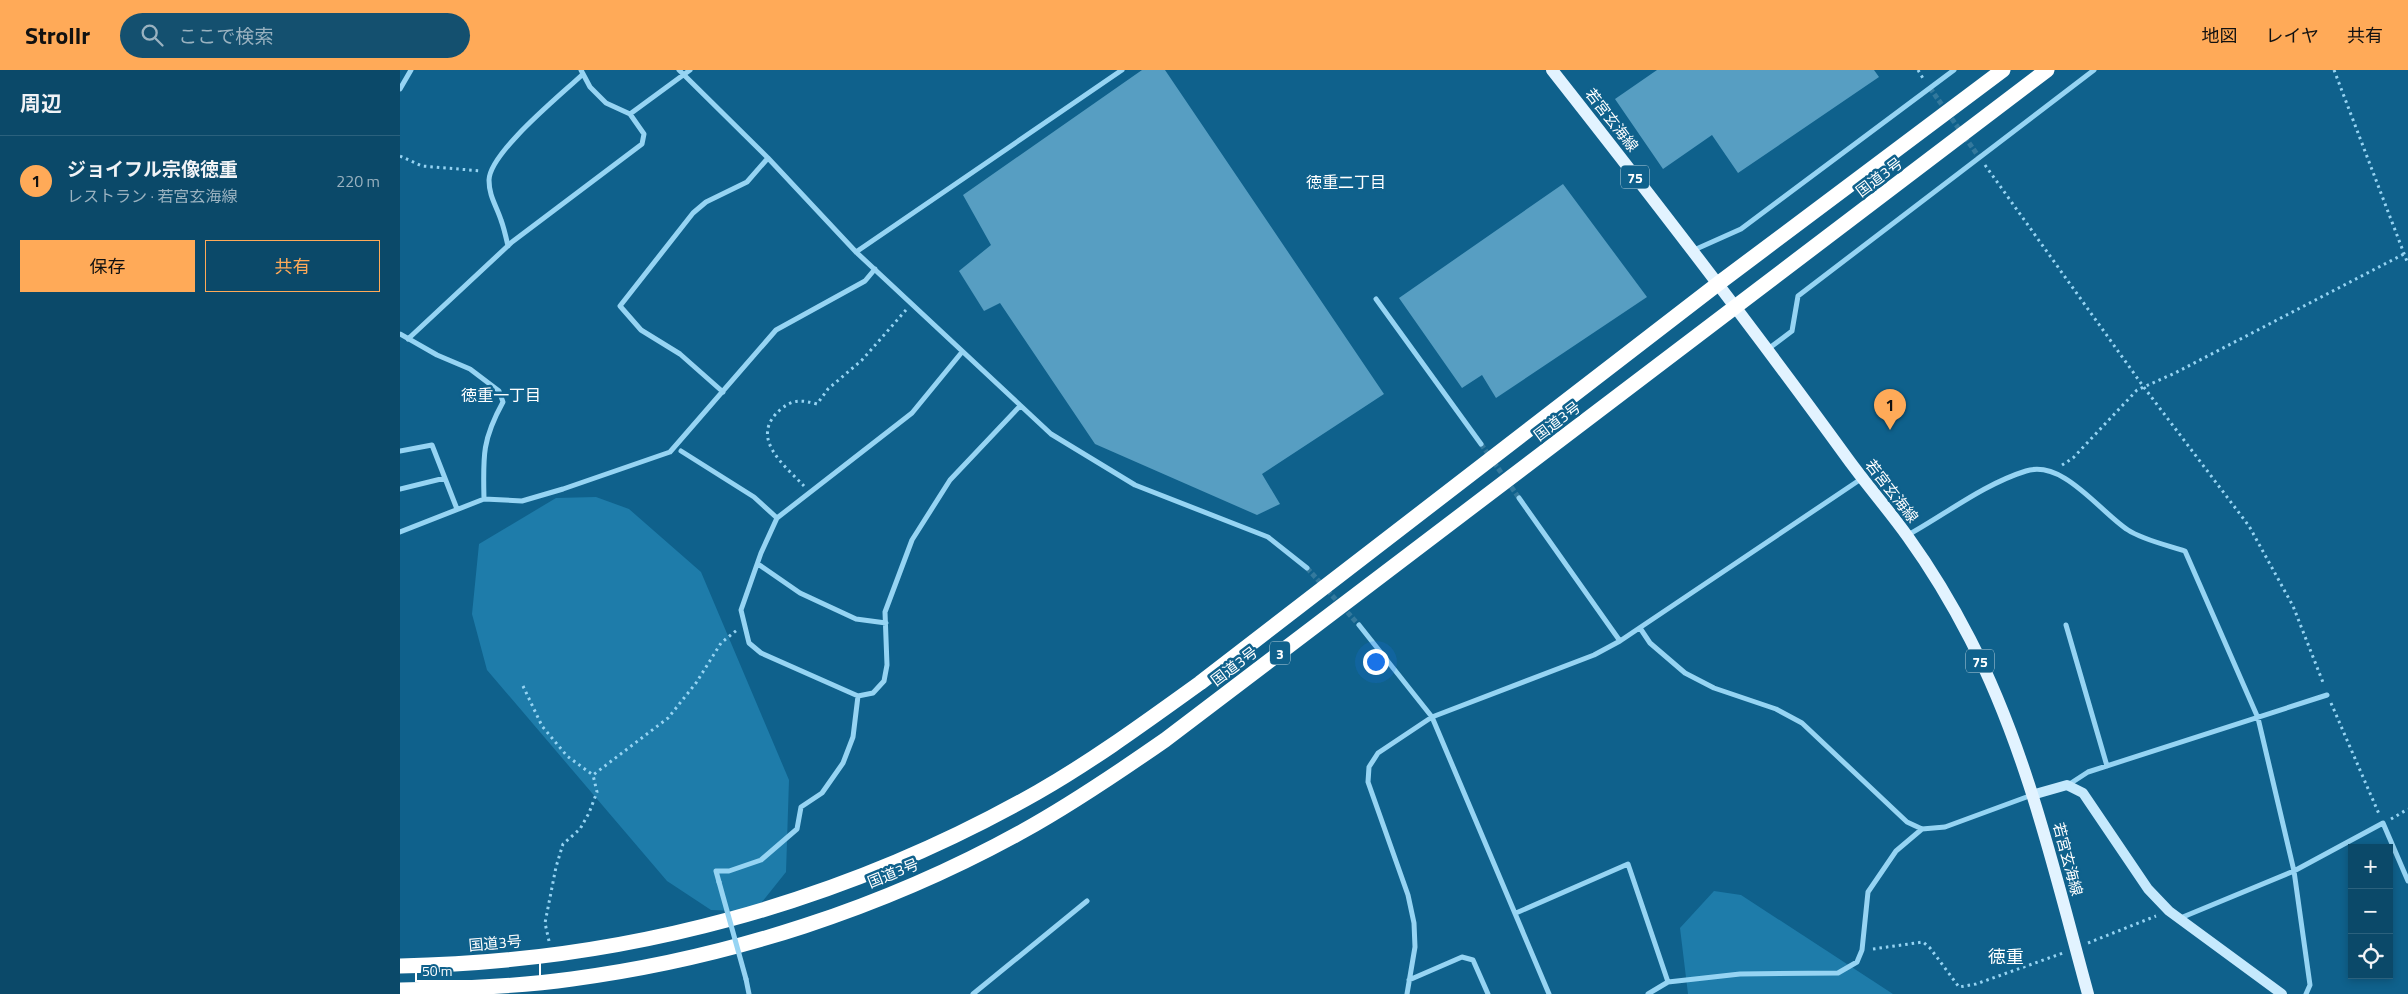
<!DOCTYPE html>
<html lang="ja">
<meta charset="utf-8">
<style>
:root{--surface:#0b4969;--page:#14506f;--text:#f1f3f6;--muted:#9ab2c0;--line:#2b617d;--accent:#ffaa58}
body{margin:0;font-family:"Titillium Web","Noto Sans JP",sans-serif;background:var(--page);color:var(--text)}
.controls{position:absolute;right:15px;bottom:15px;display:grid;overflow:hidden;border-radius:0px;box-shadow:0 2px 8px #0003}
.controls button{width:45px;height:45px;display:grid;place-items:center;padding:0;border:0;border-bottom:1px solid var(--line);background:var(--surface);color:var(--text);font:25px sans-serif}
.scale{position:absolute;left:15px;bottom:12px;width:126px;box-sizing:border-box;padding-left:5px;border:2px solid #fff;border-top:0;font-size:14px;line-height:18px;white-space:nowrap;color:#fff;-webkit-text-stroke:4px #0f618c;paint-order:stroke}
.you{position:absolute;left:975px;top:591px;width:18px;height:18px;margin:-12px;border:4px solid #fff;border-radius:50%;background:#1a73e8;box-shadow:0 0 0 8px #1a73e833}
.badge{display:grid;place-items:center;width:32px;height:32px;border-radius:50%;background:var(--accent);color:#111;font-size:16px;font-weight:700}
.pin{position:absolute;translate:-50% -41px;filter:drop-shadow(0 1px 2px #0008)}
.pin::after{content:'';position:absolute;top:26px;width:18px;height:15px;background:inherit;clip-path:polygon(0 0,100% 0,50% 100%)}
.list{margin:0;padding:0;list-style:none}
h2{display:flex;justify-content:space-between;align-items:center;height:65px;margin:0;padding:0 20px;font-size:21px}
h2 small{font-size:16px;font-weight:400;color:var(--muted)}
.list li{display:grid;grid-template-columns:32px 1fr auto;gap:15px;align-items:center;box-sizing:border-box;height:90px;padding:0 20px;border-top:1px solid var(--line)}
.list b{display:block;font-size:19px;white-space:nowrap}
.list p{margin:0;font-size:16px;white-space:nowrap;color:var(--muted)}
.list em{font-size:16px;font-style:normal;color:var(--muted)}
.actions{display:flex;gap:10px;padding:15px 20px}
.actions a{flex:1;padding:11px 0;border:1px solid var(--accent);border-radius:0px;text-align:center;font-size:18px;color:var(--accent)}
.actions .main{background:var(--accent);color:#111}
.icon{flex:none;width:28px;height:28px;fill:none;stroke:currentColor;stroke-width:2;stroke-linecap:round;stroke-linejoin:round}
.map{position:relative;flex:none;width:2008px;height:924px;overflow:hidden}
header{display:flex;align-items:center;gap:30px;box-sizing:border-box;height:70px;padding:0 25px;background:var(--accent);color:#111}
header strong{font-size:24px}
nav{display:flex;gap:28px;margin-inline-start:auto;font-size:18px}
.search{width:350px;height:45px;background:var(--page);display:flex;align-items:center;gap:12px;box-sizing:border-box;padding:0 18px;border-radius:28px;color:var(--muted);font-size:19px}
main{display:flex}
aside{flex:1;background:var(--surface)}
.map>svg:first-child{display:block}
.green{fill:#1e7caa}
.building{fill:#579ec2}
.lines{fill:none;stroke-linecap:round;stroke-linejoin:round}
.street-tunnel{stroke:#33799d;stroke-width:5;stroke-dasharray:5 2.5;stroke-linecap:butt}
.path{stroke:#96d4f3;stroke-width:3;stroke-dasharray:2.5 4;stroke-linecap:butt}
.street{stroke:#96d4f3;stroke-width:5}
.secondary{stroke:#c5e9fd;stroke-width:10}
.primary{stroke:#e2f3ff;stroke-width:12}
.highway{stroke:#fff;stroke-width:15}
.street-bridge{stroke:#96d4f3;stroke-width:5}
.labels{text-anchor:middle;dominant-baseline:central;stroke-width:5;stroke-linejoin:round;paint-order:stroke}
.shield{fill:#0f618c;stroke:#b7d0dc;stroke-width:1}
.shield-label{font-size:14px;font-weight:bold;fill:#fff}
.street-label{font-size:15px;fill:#fff;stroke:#0f618c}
.neighbourhood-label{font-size:16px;fill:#fff;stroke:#0f618c}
.quarter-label{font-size:18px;fill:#fff;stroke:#0f618c}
</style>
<header>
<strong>Strollr</strong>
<div class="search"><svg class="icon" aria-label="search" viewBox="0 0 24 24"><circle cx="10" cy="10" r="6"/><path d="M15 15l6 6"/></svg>ここで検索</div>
<nav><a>地図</a><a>レイヤ</a><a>共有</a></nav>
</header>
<main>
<aside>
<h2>周辺<small></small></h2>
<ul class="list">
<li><span class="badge">1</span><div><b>ジョイフル宗像徳重</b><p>レストラン · 若宮玄海線</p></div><em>220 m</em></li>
</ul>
<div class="actions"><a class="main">保存</a><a>共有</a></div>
</aside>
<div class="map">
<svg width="2008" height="924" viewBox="0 0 2008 924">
<rect width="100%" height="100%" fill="#0f618c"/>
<path class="green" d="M196,427L229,439L301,502L389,710L386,802L358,837L339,841L311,840L267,811L87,600L72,544L79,474L156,428Z
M1314,821L1341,825L1493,924H1288L1280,858Z"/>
<path class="building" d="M742,0H765L984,324L862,404L880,434L857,445L695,374L600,233L584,241L559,201L591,175L563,125Z
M1257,0H1474L1479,7L1338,103L1312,65L1263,99L1215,29Z
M1163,114L1247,227L1096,328L1082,305L1062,318L999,228Z"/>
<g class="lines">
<path class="street-tunnel" d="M1530,18L1579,87
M1081,374L1119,428
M907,498L959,555"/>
<path class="path" d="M1518,0L1524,10
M1934,0L2008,194
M0,86L22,96L82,101
M1585,95L1743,316L1849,456L1893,536L1924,615
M1662,395L1673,388L1737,320L1775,303L2004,184
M404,416C383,394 348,367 381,339C393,329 402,330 417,334L428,319L462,290L506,240
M123,616L142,656L167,686L193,705
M1931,633L1979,744
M1991,749L2008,739
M149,871L145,853L156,797L163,774L180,759L189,743L197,722L193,705L268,648L296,613L321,573L337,560
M1688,873L1756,846
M1473,879L1523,872L1530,878L1559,917L1576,914L1663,883"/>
<path class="street" d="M279,0L368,88L456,182L651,364L735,415L868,467L907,498
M0,19L11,0
M230,44L290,0
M108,176C106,167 104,158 101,150C96,135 89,126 89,110C90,82 162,24 183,4
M1294,180L1341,159L1554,0
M456,182L722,0
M976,229L1081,374
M0,264L37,285L70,299L99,321L103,332C82,370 83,386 84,429L0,462
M8,269L112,172L242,74L244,64L230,44L206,33L190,17L181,0
M1368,279L1392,261L1398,226L1694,0
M562,282L512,343L377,448L361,483L341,540L349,573L361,583L458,626L473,623L484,611L487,595L485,542L512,470L550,410L620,336
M323,322L280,284L241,260L220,236L293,143L306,132L347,112L368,88
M0,381L32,375L57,439
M281,381L354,427L377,448
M0,419L45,408
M1119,428L1220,571
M84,429L122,431L163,419L270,382L376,260L465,211L475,199
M1508,465C1546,444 1584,414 1626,401C1663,389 1700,442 1728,460C1743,470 1767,475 1785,481L1858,648L1894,801L1910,915L1906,924
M358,494L400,523L456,549L486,553
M959,555L1032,647L1149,924
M1666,555L1707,696
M1240,558L1250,573L1285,603L1314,618L1376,639L1402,653L1507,752L1522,759L1545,757L1632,725
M1668,715L1688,702L1927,625
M319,812L316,801H329L361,790L397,759L401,737L422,723L443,693L453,667L458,626
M1116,843L1228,794L1268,912L1248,924
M1778,849L1894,801L1983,753L2008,811
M346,909L349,924
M1009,910L1062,887L1073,890L1088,924
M1268,912L1340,904L1438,903L1457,892L1462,880L1468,822L1496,781L1522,759
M573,924L687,831
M1007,924L1015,877L1014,853L1008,825L968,712L969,697L978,683L1032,647L1194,585L1220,571L1461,409"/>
<path class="secondary" d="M1632,725L1667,715L1683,723L1748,819L1769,841L1882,924"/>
<path class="primary" d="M1152,0C1252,127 1350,254 1445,385C1465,413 1488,439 1508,467C1531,499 1552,534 1570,569C1627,680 1655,804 1688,924"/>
<path class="highway" d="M0,896C225,892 443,833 638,722C694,690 747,651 800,613L1319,213L1603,0
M0,920C58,919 115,917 172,909C329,888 484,838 623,761C672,734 719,702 765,670L1647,0"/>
<path class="street-bridge" d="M319,812L346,909"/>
</g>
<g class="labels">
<g class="shield">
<rect x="1221" y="95.5" width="28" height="23" rx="4"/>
<rect x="870" y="571.5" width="20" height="23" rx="4"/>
<rect x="1566" y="579.5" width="28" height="23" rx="4"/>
</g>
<g class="shield-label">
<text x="1235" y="107">75</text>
<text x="880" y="583">3</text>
<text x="1580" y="591">75</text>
</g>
<g class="street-label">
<text transform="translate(1212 50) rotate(52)">若宮玄海線</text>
<text transform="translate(1479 107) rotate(-37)">国道3号</text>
<text transform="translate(1157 351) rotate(-37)">国道3号</text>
<text transform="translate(1492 421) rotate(52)">若宮玄海線</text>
<text transform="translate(834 596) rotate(-37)">国道3号</text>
<text transform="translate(1668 789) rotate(75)">若宮玄海線</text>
<text transform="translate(493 803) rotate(-22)">国道3号</text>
<text transform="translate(95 873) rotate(-5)">国道3号</text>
</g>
<g class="neighbourhood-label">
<text x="946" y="112">徳重二丁目</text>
<text x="101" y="325">徳重一丁目</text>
</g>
<g class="quarter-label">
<text x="1606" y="886">徳重</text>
</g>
</g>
</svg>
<div class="controls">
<button>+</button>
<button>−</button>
<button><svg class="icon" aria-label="locate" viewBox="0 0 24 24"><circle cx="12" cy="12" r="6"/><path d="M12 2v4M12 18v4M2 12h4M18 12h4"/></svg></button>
</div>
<div class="scale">50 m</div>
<div class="you"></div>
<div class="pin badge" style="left:1490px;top:360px">1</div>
</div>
</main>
